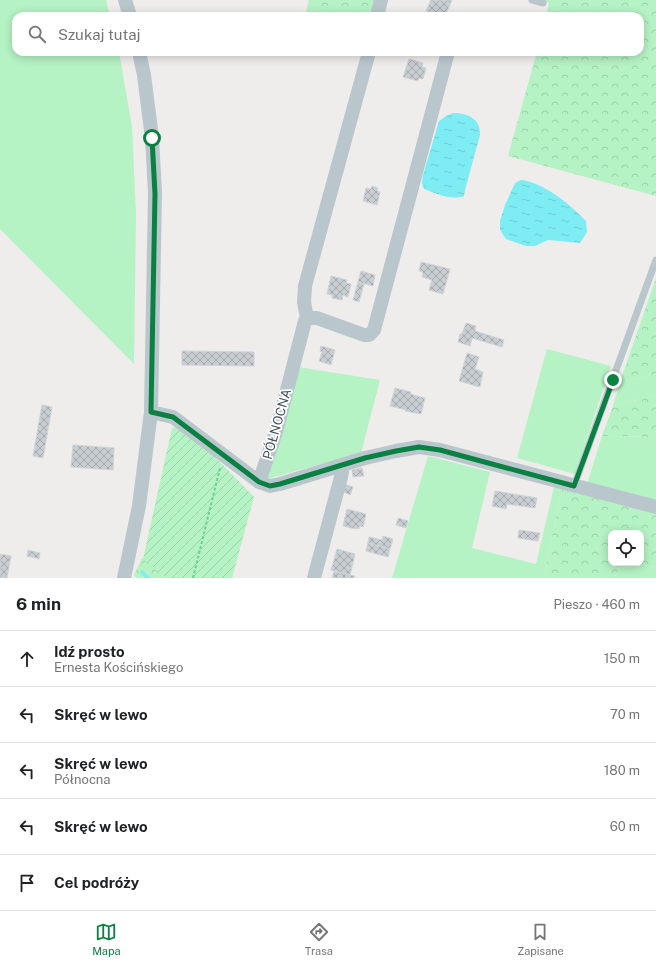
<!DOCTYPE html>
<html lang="pl">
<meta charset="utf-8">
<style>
:root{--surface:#fff;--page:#f2f2f2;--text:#202124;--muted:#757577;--line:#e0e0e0;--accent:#0b8043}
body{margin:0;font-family:"Public Sans",sans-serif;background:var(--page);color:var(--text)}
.controls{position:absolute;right:12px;bottom:12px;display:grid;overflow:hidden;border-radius:8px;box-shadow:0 2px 10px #0003}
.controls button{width:36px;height:36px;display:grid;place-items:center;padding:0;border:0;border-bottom:1px solid var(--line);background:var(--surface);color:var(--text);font:20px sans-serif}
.stop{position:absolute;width:12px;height:12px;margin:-9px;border:3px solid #0b8043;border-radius:50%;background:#fff}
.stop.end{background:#0b8043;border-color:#fff;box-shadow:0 1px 4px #0008}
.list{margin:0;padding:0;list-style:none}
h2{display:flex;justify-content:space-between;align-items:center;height:52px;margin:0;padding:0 16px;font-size:17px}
h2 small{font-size:13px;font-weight:400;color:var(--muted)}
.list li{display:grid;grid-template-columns:26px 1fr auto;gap:12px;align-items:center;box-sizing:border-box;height:56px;padding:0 16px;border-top:1px solid var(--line)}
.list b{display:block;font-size:15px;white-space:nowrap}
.list p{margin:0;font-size:13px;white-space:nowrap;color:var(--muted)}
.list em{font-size:13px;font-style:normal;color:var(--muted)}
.icon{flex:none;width:22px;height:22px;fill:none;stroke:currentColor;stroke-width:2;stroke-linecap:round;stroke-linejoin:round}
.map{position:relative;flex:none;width:656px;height:578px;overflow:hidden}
.search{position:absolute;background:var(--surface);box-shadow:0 2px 10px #0003;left:12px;right:12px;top:12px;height:44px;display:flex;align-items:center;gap:10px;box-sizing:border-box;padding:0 14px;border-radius:12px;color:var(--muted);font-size:15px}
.sheet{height:332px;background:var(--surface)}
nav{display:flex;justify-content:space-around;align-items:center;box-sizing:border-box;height:56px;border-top:1px solid var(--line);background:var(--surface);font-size:11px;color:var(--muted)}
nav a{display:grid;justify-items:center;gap:2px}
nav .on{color:var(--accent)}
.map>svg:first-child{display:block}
.grass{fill:#b5f2c4}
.forest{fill:url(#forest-crowns)}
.garden{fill:url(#garden-furrows)}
.water{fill:url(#water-ripples)}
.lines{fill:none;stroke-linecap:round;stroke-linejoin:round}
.stream{stroke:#7eecf3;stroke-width:3.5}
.building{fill:url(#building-cross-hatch);stroke:#cfd3d9}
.path{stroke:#6ad390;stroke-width:2;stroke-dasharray:3 2;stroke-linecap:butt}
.lane{stroke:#b9c7cd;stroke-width:7}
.street{stroke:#b9c7cd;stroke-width:14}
.route{stroke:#0b8043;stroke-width:5}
.labels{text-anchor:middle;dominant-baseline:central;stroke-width:3.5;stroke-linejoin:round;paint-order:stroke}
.street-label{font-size:13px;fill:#43535b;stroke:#fff}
</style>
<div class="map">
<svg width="656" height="578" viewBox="0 0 656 578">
<defs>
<pattern id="forest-crowns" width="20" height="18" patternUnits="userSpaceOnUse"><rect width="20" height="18" fill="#b5f2c4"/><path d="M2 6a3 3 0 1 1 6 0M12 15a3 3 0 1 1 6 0" fill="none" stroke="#9dd1ab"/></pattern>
<pattern id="garden-furrows" width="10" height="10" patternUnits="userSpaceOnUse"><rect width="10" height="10" fill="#b5f2c4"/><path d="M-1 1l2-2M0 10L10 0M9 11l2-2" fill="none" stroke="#9dd1ab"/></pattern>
<pattern id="water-ripples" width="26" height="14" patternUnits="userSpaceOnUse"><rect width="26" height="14" fill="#7eecf3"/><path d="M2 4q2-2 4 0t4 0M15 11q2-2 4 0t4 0" fill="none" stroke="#6eccd3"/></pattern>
<pattern id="building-cross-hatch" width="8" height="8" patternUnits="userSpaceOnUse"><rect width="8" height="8" fill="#c8cdd2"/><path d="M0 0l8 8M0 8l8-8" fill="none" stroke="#a4a9ad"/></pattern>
</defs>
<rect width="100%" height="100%" fill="#efecec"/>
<path class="grass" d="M0,0H106L110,16H16V52H119L132,127L136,214L134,364L0,229Z
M547,349L611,366L575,474L517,458Z
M298,367L380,380L361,453L267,479Z
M656,374V395L613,406L620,382Z
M602,436L656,437V502L587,484Z
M428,456L490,472L472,548L536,564L554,487L562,489L544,578H392Z
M620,563H629L656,567V578H616Z"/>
<path class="forest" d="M309,0H378L374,16H305Z
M541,0H656V196L508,156L537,52H640V16H546L549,3Z
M656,278V374L620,382Z
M656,395V437L602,436L613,406Z
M562,489L656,514V567L629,563H641V533H611V563H620L616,578H544Z
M142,558L166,578H137L134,575Z"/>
<path class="garden" d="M178,427L215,457L254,497L232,578H166L143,559L172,428Z"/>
<path class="water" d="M453,113C468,113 481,119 480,135L465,190L464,196C451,201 435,193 424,189L422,183L423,175L439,121L446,116Z
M521,180C543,182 571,205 586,221L587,232L580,243L548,240L535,246H526L506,239L500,230V221L505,205L515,183Z"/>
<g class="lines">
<path class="stream" d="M142,572L148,578"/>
</g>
<path class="building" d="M431,0H452L445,16H440L426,11Z
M409,59L423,63L422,67L426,68L423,79L419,78L418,81L403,77Z
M372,186L378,188L377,191L380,192L377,205L363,201L366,188L371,189Z
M421,262L450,269L443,294L429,290L432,280L422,277L423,272L419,271Z
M361,271L375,275L373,286L358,282Z
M331,276L347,280L346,283L351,284L348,297L343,295L342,300L332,298V295L327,294Z
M358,282L364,284L359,302L353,300Z
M466,323L476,326L475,331L504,340L502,347L472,338L470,346L458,342L460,334H462Z
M321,346L335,350L331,365L319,361L322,352L320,351Z
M182,351L254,352V366L182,365Z
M467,353L479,357L475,369L483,372L480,387L459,381Z
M395,388L411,392L410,394L425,398L421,414L405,411L406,410L390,406Z
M42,405L52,407L43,458L33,456Z
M73,445L114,448L113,470L71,467Z
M362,468L364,476L353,477L352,470Z
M344,484L353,487L350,495L342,491Z
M495,491L537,498L535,508L507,504L506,509L492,506Z
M347,509L366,514L363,527L360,526L359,529L357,528L356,529L343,526Z
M398,518L408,521L406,528L396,525Z
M519,530L540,533L538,541L518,538Z
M383,536L393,539L390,549L368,543L369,537L382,540Z
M368,543L390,549L388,557L366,551Z
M337,549L355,554L350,575L331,570Z
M28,550L40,553L39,559L27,556Z
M0,554L11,556L7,578H0Z
M334,571L355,576L354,578H332Z"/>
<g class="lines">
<path class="path" d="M193,578L220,468"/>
<path class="lane" d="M532,0L543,3
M574,486L656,260"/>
<path class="street" d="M125,0L130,16
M377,16L381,0
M307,318L305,321L276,432L259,482L270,486L280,484L365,458L396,451L419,447L440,450L656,507
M307,318H317L364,335H369L374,330L448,52
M307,318L304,302L305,286L369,52
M151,412L173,417L259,482
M124,578L139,506L151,412L155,193L152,138L144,75L139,52
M314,578L341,477L342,472L341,466"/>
</g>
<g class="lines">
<path class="route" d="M152,138L155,194L151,412L173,417L259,482L270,486L280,484L365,458L396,451L419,447L440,450L574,486L613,380"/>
</g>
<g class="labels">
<g class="street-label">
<text transform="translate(277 424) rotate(-74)">PÓŁNOCNA</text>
</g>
</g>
</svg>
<div class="controls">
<button><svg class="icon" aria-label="locate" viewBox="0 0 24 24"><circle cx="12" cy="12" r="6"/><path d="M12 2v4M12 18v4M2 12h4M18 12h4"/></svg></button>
</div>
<div class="stop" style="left:152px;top:138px"></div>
<div class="stop end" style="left:613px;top:380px"></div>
<div class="search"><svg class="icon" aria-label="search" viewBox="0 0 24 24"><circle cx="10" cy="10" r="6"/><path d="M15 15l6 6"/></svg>Szukaj tutaj</div>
</div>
<section class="sheet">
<h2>6 min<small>Pieszo · 460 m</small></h2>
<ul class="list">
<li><svg class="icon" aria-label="ahead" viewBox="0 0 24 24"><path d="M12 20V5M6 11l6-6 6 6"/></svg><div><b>Idź prosto</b><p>Ernesta Kościńskiego</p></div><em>150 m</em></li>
<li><svg class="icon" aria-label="left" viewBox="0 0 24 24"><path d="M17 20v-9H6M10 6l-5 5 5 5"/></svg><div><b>Skręć w lewo</b></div><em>70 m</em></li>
<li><svg class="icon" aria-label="left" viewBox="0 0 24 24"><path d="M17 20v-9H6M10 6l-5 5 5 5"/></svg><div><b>Skręć w lewo</b><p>Północna</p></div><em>180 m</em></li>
<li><svg class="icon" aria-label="left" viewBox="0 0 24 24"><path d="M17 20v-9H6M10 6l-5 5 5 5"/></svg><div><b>Skręć w lewo</b></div><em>60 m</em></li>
<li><svg class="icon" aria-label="arrive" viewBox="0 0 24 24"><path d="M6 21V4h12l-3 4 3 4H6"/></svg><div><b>Cel podróży</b></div></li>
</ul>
</section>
<nav>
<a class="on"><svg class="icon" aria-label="map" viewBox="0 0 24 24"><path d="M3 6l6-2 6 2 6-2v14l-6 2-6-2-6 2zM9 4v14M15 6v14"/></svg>Mapa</a>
<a><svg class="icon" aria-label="directions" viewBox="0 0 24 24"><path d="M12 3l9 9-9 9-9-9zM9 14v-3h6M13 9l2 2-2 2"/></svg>Trasa</a>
<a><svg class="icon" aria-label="saved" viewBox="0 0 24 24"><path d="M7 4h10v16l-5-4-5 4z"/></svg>Zapisane</a>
</nav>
